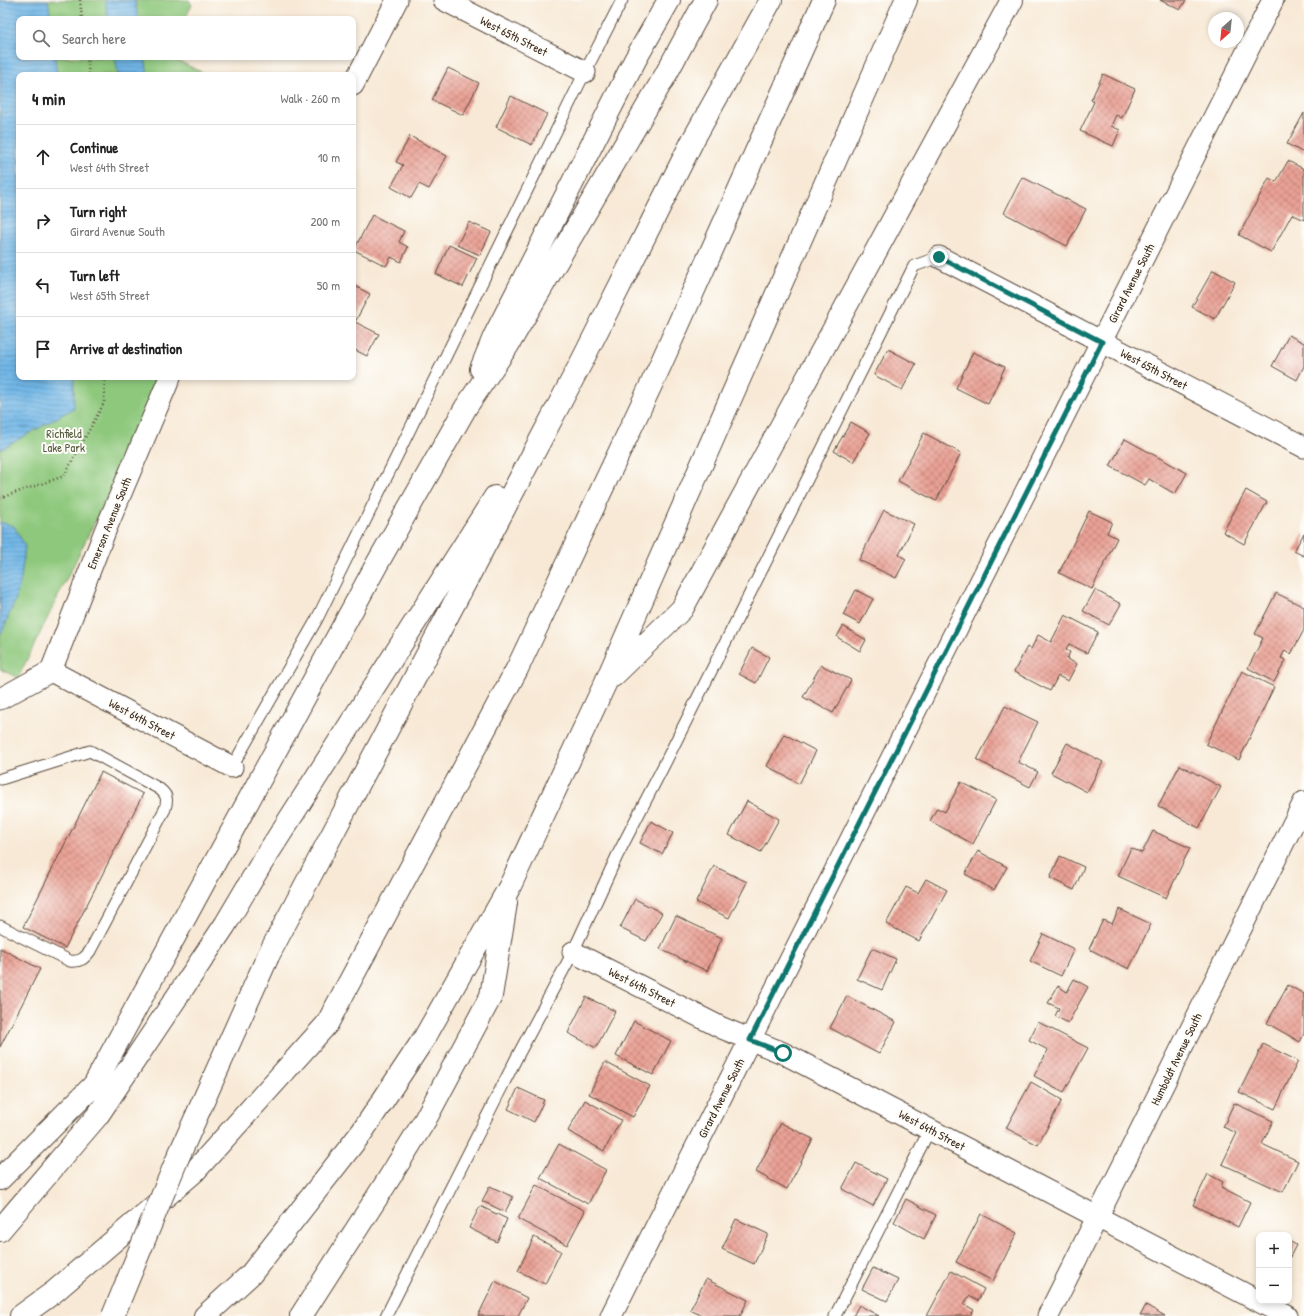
<!DOCTYPE html>
<meta charset="utf-8">
<style>
:root{--surface:#fff;--page:#f2f2f2;--text:#222;--muted:#767676;--line:#e0e0e0}
body{margin:0;font-family:"Patrick Hand",sans-serif;background:var(--page);color:var(--text)}
.controls{position:absolute;right:12px;bottom:12px;display:grid;overflow:hidden;border-radius:8px;box-shadow:0 2px 6px #0003}
.controls button{width:36px;height:36px;display:grid;place-items:center;padding:0;border:0;border-bottom:1px solid var(--line);background:var(--surface);color:var(--text);font:20px sans-serif}
.compass{position:absolute;left:1208px;top:12px;width:36px;height:36px;border-radius:50%;background:var(--surface);box-shadow:0 2px 6px #0003;rotate:207deg}
.stop{position:absolute;width:12px;height:12px;margin:-9px;border:3px solid #0f766e;border-radius:50%;background:#fff}
.stop.end{background:#0f766e;border-color:#fff;box-shadow:0 1px 4px #0008}
.list{margin:0;padding:0;list-style:none}
h2{display:flex;justify-content:space-between;align-items:center;height:52px;margin:0;padding:0 16px;font-size:17px}
h2 small{font-size:13px;font-weight:400;color:var(--muted)}
.list li{display:grid;grid-template-columns:26px 1fr auto;gap:12px;align-items:center;box-sizing:border-box;height:64px;padding:0 16px;border-top:1px solid var(--line)}
.list b{display:block;font-size:15px;white-space:nowrap}
.list p{margin:0;font-size:13px;white-space:nowrap;color:var(--muted)}
.list em{font-size:13px;font-style:normal;color:var(--muted)}
.icon{flex:none;width:22px;height:22px;fill:none;stroke:currentColor;stroke-width:2;stroke-linecap:round;stroke-linejoin:round}
.map{position:relative;flex:none;width:1304px;height:1316px;overflow:hidden}
.search{position:absolute;background:var(--surface);box-shadow:0 2px 6px #0003;left:16px;top:16px;width:340px;height:44px;display:flex;align-items:center;gap:10px;box-sizing:border-box;padding:0 14px;border-radius:8px;color:var(--muted);font-size:15px}
.panel{position:absolute;background:var(--surface);box-shadow:0 2px 6px #0003;left:16px;top:72px;width:340px;height:308px;border-radius:8px}
.map>svg:first-child{display:block}
.park{fill:#8dc87c;stroke:#64794d}
.water{fill:url(#water-rules);stroke:#567083}
.building{fill:url(#building-cross-hatch)}
.lines{fill:none;stroke-linecap:round;stroke-linejoin:round}
.service-casing{stroke:#57473a;stroke-width:13}
.minor-casing{stroke:#57473a;stroke-width:23}
.motorway-casing{stroke:#57473a;stroke-width:24}
.path{stroke:#57473a;stroke-width:2.5;stroke-dasharray:1 3;stroke-linecap:butt}
.service{stroke:#fff;stroke-width:11}
.minor{stroke:#fff;stroke-width:21}
.motorway{stroke:#fff;stroke-width:22}
.motorway-bridge-casing{stroke:#57473a;stroke-width:24;stroke-linecap:butt}
.motorway-bridge{stroke:#fff;stroke-width:22}
.route{stroke:#0f766e;stroke-width:5}
.labels{text-anchor:middle;dominant-baseline:central;stroke-width:4;stroke-linejoin:round;paint-order:stroke}
.street-label{font-size:12px;fill:#3b2a1e;stroke:#fdfcf7}
.park-label{font-size:12px;fill:#54593a;stroke:#fdfcf7}
</style>
<div class="map">
<svg width="1304" height="1316" viewBox="0 0 1304 1316">
<defs>
<pattern id="water-rules" width="6" height="5" patternUnits="userSpaceOnUse"><rect width="6" height="5" fill="#71b7e8"/><path d="M0 2.5h6" fill="none" stroke="#5e95bb"/></pattern>
<pattern id="building-cross-hatch" width="8" height="8" patternUnits="userSpaceOnUse"><rect width="8" height="8" fill="#eaa195"/><path d="M0 0l8 8M0 8l8-8" fill="none" stroke="#bf8379"/></pattern>
</defs>
<rect width="100%" height="100%" fill="#fdfcf7"/>
<filter id="ink" filterUnits="userSpaceOnUse"><feTurbulence type="fractalNoise" baseFrequency=".025" numOctaves="2"/><feDisplacementMap in="SourceGraphic" scale="8" xChannelSelector="R" yChannelSelector="G"/><feConvolveMatrix kernelMatrix="1 2 1 2 8 2 1 2 1" color-interpolation-filters="sRGB"/></filter>
<filter id="wash" filterUnits="userSpaceOnUse"><feTurbulence type="fractalNoise" baseFrequency=".012" numOctaves="4" result="noise"/><feDisplacementMap in="SourceGraphic" scale="16" xChannelSelector="R" yChannelSelector="G"/><feGaussianBlur stdDeviation="0.9" result="paint"/><feColorMatrix in="noise" values="0 0 0 0 0 0 0 0 0 0 0 0 0 0 0 0 0 1.4 0 .05"/><feComposite in="paint" operator="in"/></filter>
<g filter="url(#wash)">
<rect width="100%" height="100%" fill="#f8e9d6"/>
<path class="park" d="M0,0H189L192,5L185,19H19V57H171L207,75H19V377H166L18,678L0,669Z"/>
<path class="water" d="M0,0H48L51,19H19V57H55L57,75H19V377H74V408L0,450Z
M105,0H135L138,19H108Z
M115,57H145L148,75H118Z
M0,522L14,526L25,546L21,580L15,601L2,632L0,635Z"/>
<g id="blocks">
<path class="building" d="M1160,0H1186L1180,10Z
M448,68L479,83L463,115L432,100Z
M1103,74L1135,89L1122,118L1116,115L1111,126L1120,130L1113,146L1080,131L1094,102L1091,100Z
M511,96L547,114L532,145L496,127Z
M1304,113V153L1287,144Z
M410,136L447,156L429,189L419,184L411,198L391,187L403,165L396,162Z
M1288,161L1304,169V220L1292,214L1271,252L1239,235L1269,178L1276,182Z
M1022,177L1086,209L1067,246L1004,213Z
M372,215L404,231L399,242L408,247L401,262L391,257L386,266L354,250Z
M469,222L491,232L480,255L457,245Z
M449,245L477,258L463,287L436,274Z
M1213,270L1235,282L1215,319L1192,307Z
M353,285L370,294L355,322L379,334L367,356L353,349Z
M1289,335L1304,343V366L1297,380L1272,366Z
M888,349L916,364L902,390L874,375Z
M973,352L1005,367L988,404L956,388Z
M851,422L870,433L853,462L834,451Z
M924,433L961,453L936,501L898,481Z
M1125,439L1187,473L1175,494L1149,479L1145,485L1110,466Z
M1246,490L1267,502L1244,544L1223,532Z
M884,510L914,524L899,555L906,559L896,578L859,560Z
M1089,511L1112,522L1107,533L1117,538L1092,589L1059,573Z
M1304,533V556L1294,551Z
M856,590L873,599L860,624L843,615Z
M1095,590L1121,604L1109,625L1083,611Z
M1276,593L1304,607V630L1291,654L1285,650L1281,658L1286,660L1274,682L1248,668L1263,638L1255,634Z
M1065,615L1098,632L1087,653L1069,644L1066,650L1070,652L1067,659L1077,664L1068,681L1058,676L1050,691L1014,672L1027,647L1031,649L1038,635L1051,642Z
M843,626L866,640L860,651L837,637Z
M752,648L769,657L756,683L739,674Z
M821,665L851,680L833,713L803,697Z
M1242,671L1274,687L1239,760L1206,744Z
M1005,706L1038,722L1018,762L1038,772L1030,787L977,760Z
M784,734L816,751L799,784L767,766Z
M1067,743L1103,762L1087,792L1051,773Z
M1180,765L1221,787L1199,828L1158,806Z
M101,772L143,794L65,948L23,927Z
M961,782L996,800L973,844L930,821L937,808L945,812Z
M747,801L779,819L761,852L729,835Z
M651,821L673,833L662,854L640,843Z
M1153,831L1190,848L1166,898L1118,876L1131,848L1142,853Z
M978,851L1007,867L994,890L965,874Z
M1060,856L1084,867L1074,890L1050,878Z
M714,866L747,882L729,918L696,902Z
M926,879L947,890L919,941L886,924L906,887L918,893Z
M635,899L662,913L646,941L620,928Z
M1119,909L1151,924L1129,969L1089,949L1103,920L1112,924Z
M676,916L722,938L707,971L660,949Z
M1043,934L1074,949L1061,976L1030,961Z
M0,948L40,969L0,1047Z
M872,948L896,959L882,990L857,979Z
M1074,979L1088,987L1068,1023L1055,1016L1059,1008L1048,1003L1058,986L1067,992Z
M1288,985L1304,994V1034L1300,1042L1267,1023Z
M847,996L896,1022L879,1054L830,1028Z
M586,997L615,1011L596,1048L568,1033Z
M634,1021L671,1041L653,1075L616,1056Z
M1038,1022L1088,1048L1064,1092L1034,1076L1048,1050L1029,1040Z
M1263,1044L1298,1061L1275,1109L1239,1092Z
M605,1062L650,1086L633,1117L589,1094Z
M1031,1082L1062,1100L1038,1145L1006,1128Z
M518,1088L544,1100L534,1122L508,1109Z
M585,1100L621,1120L604,1151L568,1131Z
M1234,1103L1273,1121L1262,1144L1298,1161L1283,1192L1222,1164L1237,1133L1223,1127Z
M781,1123L813,1139L787,1189L756,1172Z
M559,1144L606,1170L588,1204L540,1178Z
M856,1163L887,1179L873,1206L842,1189Z
M1208,1174L1223,1182L1221,1187L1250,1202L1238,1227L1193,1205Z
M536,1185L585,1211L567,1245L518,1219Z
M490,1186L513,1197L505,1212L482,1201Z
M906,1199L936,1215L924,1239L894,1222Z
M480,1206L507,1219L497,1242L469,1228Z
M981,1214L1017,1233L993,1281L956,1262Z
M736,1219L768,1234L754,1264L722,1249Z
M534,1237L561,1251L545,1284L518,1271Z
M1289,1241L1296,1245L1289,1259Z
M873,1268L898,1280L887,1301L862,1289Z
M951,1271L984,1289L978,1301L969,1296L964,1304L974,1310L970,1316H927Z
M706,1279L748,1300L740,1316H703L690,1310Z
M495,1281L527,1298L518,1316H478Z
M859,1305L879,1316H853Z
M1146,1305L1165,1316H1140Z"/>
</g>
</g>
<g filter="url(#ink)">
<use href="#blocks" fill-opacity="0" stroke="#57473a" stroke-width="1"/>
<g class="lines">
<defs>
<path id="service" d="M232,767L317,619L585,72L622,0
M0,926L70,961C80,962 84,959 90,951L165,809C168,799 167,794 158,788L90,751L1,779
M386,1316L517,1057L573,952L617,856L663,767L914,266L939,257
M835,1316L930,1129"/>
<path id="minor" d="M444,0L585,72
M353,85L397,0
M939,257L1304,447
M51,671L105,531L170,377
M51,671L232,767
M0,699L51,671
M573,952L722,1028L783,1053L1287,1316
M611,1316L1273,0
M1048,1316L1304,802"/>
<path id="motorway" d="M481,369L494,337L635,60L669,0
M613,676L682,609L1012,0
M268,956L581,363L693,140L771,0
M0,1179L94,1085L377,564L466,407L508,345L665,76L706,0
M0,1230L98,1115L225,925L261,864L495,497
M21,1316L54,1292L194,1172L327,1024L517,669L659,368L824,0
M205,1316L251,1274L362,1132L425,1037L509,888L605,684L906,0
M301,1316L388,1180L425,1120L491,996L506,903"/>
</defs>
<use href="#service" class="service-casing"/>
<use href="#minor" class="minor-casing"/>
<use href="#motorway" class="motorway-casing"/>
<path class="path" d="M80,0L82,19
M87,57L89,75
M0,498L64,476L104,403L105,377"/>
<use href="#service" class="service"/>
<use href="#minor" class="minor"/>
<use href="#motorway" class="motorway"/>
<defs>
<path id="motorway-bridge" d="M113,1316L176,1162L268,956"/>
</defs>
<use href="#motorway-bridge" class="motorway-bridge-casing"/>
<use href="#motorway-bridge" class="motorway-bridge"/>
</g>
</g>
<g class="lines" filter="url(#ink)">
<path class="route" d="M783,1053L750,1040L1102,342L939,257"/>
</g>
<g class="labels">
<g class="street-label">
<text transform="translate(514 36) rotate(27)">West 65th Street</text>
<text transform="translate(1131 283) rotate(-63)">Girard Avenue South</text>
<text transform="translate(1154 369) rotate(28)">West 65th Street</text>
<text transform="translate(109 523) rotate(-68)">Emerson Avenue South</text>
<text transform="translate(142 719) rotate(28)">West 64th Street</text>
<text transform="translate(642 987) rotate(27)">West 64th Street</text>
<text transform="translate(1176 1059) rotate(-64)">Humboldt Avenue South</text>
<text transform="translate(721 1098) rotate(-63)">Girard Avenue South</text>
<text transform="translate(932 1130) rotate(28)">West 64th Street</text>
</g>
<g class="park-label">
<text x="64" y="433">Richfield<tspan x="64" dy="14">Lake Park</tspan></text>
</g>
</g>
</svg>
<div class="controls">
<button>+</button>
<button>−</button>
</div>
<svg class="compass" viewBox="-18 -18 36 36"><path d="M0-13l5 13h-10z" fill="#e53935"/><path d="M0 13l5-13h-10z" fill="#767676"/></svg>
<div class="stop" style="left:783px;top:1053px"></div>
<div class="stop end" style="left:939px;top:257px"></div>
<div class="search"><svg class="icon" aria-label="search" viewBox="0 0 24 24"><circle cx="10" cy="10" r="6"/><path d="M15 15l6 6"/></svg>Search here</div>
<section class="panel">
<h2>4 min<small>Walk · 260 m</small></h2>
<ul class="list">
<li><svg class="icon" aria-label="ahead" viewBox="0 0 24 24"><path d="M12 20V5M6 11l6-6 6 6"/></svg><div><b>Continue</b><p>West 64th Street</p></div><em>10 m</em></li>
<li><svg class="icon" aria-label="right" viewBox="0 0 24 24"><path d="M7 20v-9h11M14 6l5 5-5 5"/></svg><div><b>Turn right</b><p>Girard Avenue South</p></div><em>200 m</em></li>
<li><svg class="icon" aria-label="left" viewBox="0 0 24 24"><path d="M17 20v-9H6M10 6l-5 5 5 5"/></svg><div><b>Turn left</b><p>West 65th Street</p></div><em>50 m</em></li>
<li><svg class="icon" aria-label="arrive" viewBox="0 0 24 24"><path d="M6 21V4h12l-3 4 3 4H6"/></svg><div><b>Arrive at destination</b></div></li>
</ul>
</section>
</div>
